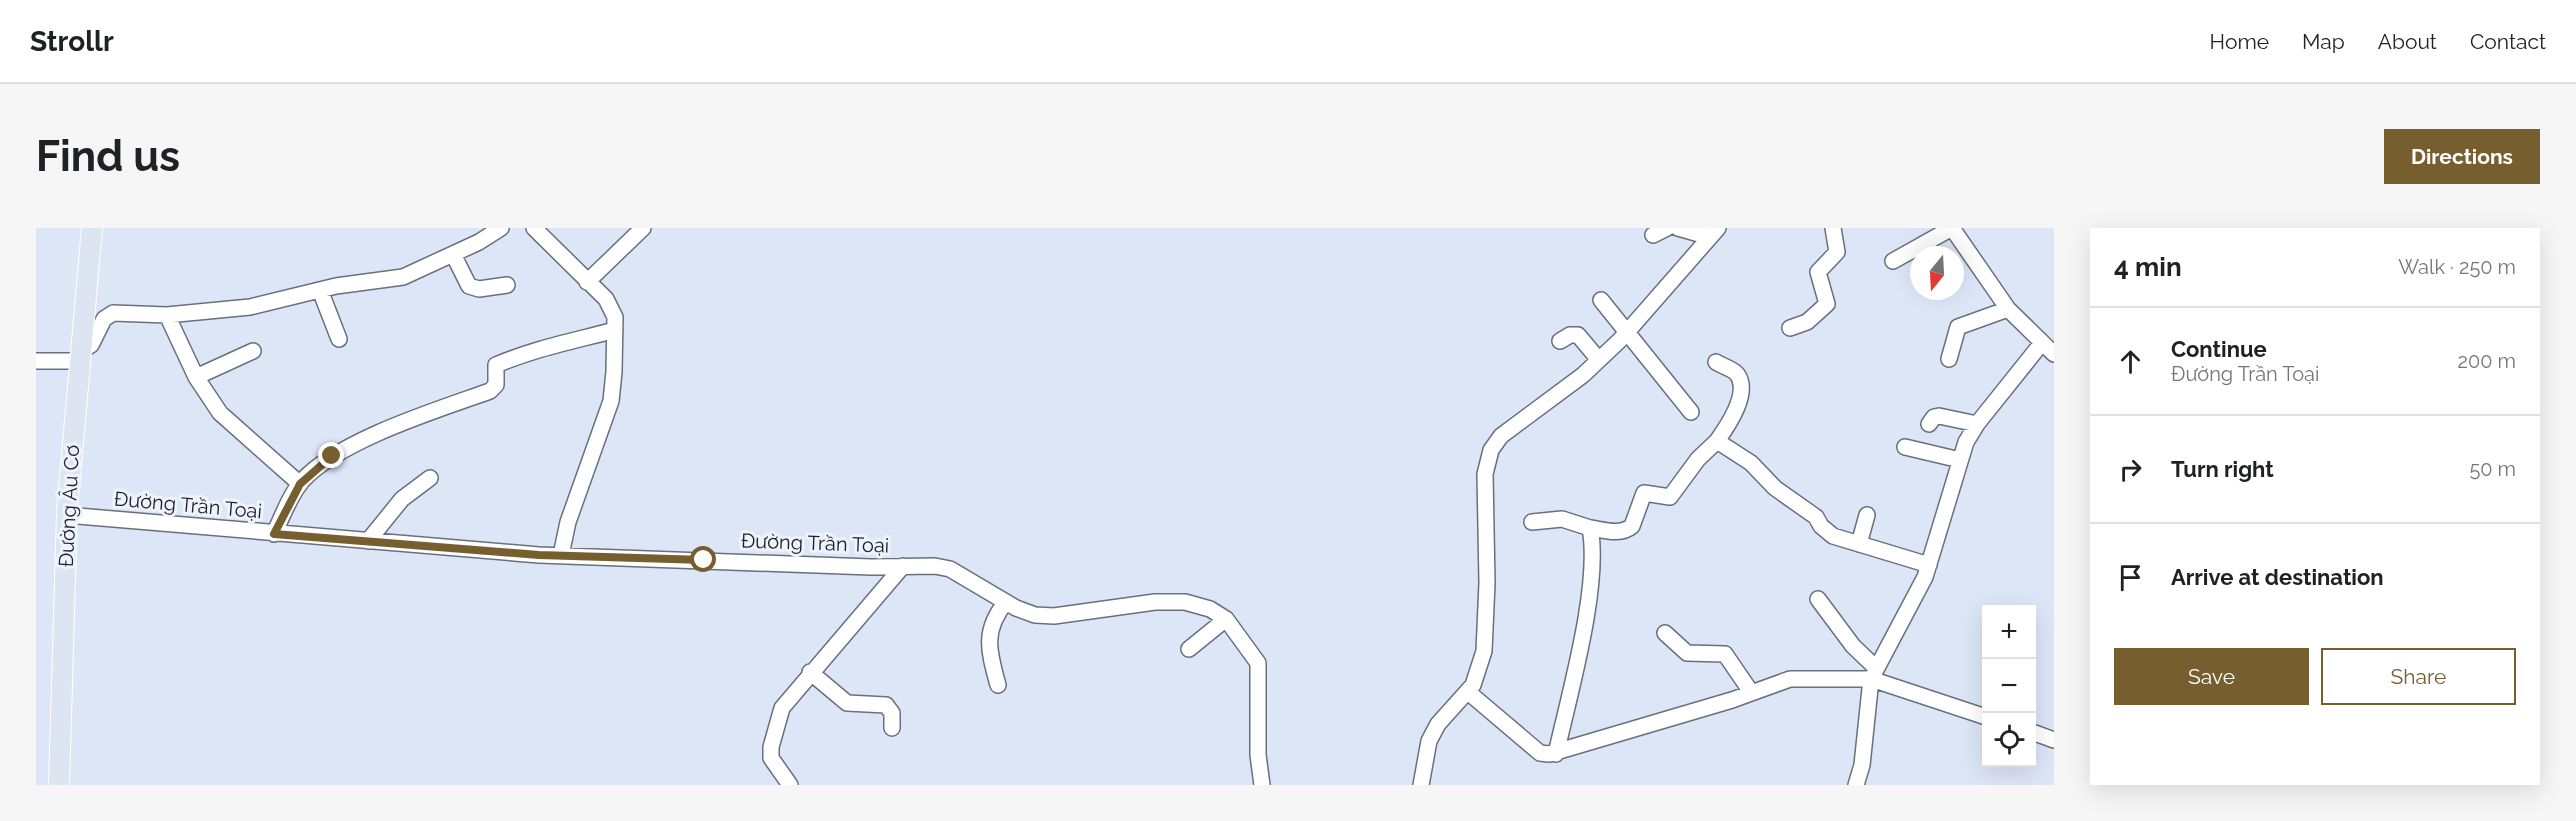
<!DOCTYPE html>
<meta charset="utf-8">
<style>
:root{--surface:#fff;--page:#f6f6f6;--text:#202124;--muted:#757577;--line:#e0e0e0;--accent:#765e2f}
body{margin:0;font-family:Raleway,sans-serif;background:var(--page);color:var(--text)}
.controls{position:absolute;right:18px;bottom:18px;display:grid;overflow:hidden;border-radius:0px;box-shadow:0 6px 24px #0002}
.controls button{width:54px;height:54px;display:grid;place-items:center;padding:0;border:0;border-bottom:2px solid var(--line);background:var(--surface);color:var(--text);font:30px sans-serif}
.compass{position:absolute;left:1874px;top:18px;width:54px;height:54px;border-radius:50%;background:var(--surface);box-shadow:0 6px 24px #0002;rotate:198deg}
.stop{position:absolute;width:18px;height:18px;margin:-14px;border:4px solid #765e2f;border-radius:50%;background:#fff}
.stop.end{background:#765e2f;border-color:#fff;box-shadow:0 2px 6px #0008}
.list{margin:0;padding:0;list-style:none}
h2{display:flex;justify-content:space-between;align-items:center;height:78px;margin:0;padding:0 24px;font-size:26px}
h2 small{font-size:20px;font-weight:400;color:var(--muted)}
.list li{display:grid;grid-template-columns:39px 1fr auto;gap:18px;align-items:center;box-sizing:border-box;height:108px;padding:0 24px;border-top:2px solid var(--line)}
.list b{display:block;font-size:22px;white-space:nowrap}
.list p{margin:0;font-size:20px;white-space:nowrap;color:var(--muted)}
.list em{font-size:20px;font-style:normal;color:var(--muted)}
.actions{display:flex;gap:12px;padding:18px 24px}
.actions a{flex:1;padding:14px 0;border:2px solid var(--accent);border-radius:0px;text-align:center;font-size:21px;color:var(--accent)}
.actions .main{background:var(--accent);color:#fff}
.icon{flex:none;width:33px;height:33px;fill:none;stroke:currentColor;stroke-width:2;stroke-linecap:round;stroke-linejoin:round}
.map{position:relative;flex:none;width:2018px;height:557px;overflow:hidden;border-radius:0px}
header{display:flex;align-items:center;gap:36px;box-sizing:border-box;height:84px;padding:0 30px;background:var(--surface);border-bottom:2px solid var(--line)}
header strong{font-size:28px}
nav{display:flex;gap:33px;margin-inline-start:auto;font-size:21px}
.intro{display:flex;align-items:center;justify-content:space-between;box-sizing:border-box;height:144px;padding:0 36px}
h1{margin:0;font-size:42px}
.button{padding:15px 27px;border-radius:0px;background:var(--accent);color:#fff;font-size:21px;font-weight:700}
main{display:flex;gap:36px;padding:0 36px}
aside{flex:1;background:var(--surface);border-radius:0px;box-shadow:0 6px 24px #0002}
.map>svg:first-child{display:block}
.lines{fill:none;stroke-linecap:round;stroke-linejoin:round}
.minor-casing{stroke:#68707e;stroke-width:18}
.major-casing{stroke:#fff;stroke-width:22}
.minor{stroke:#fff;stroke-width:15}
.major{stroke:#dde5f2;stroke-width:20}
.route{stroke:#765e2f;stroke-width:8}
.labels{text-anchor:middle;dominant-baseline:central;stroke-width:6;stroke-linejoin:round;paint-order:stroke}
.street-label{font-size:20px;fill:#1c1f25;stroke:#eef3fd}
</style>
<header>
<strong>Strollr</strong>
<nav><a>Home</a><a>Map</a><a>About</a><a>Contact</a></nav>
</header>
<div class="intro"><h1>Find us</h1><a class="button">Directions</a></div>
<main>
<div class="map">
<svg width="2018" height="557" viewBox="0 0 2018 557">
<rect width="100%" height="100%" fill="#dde6f7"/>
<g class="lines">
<defs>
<path id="minor" d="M498,0L570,71L579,89L578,144L575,173L532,294L525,327
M1642,0L1674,9
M1916,0L1972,81L2018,126
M1617,7L1631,0
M417,26L433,58L443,61L471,57
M1857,33L1916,0
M551,54L607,0
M284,62L303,111
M1565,72L1655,184
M131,87L160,149L184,185L264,256
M1754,100L1771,94L1791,76L1782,44L1801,24L1797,0
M1524,113L1534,107H1542L1563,132
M44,124L55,117L68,91L77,85L131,87L214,79L300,58L367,49L443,14L465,0
M1913,131L1922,99L1972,81
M0,133H44
M1680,134C1686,138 1697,141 1701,146C1715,165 1691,199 1681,213
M160,149L217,123
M1893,196L1898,189L1903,188L1941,196
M1869,219L1924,232
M30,287L503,327L835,339L899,338L914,341L980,380L999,387L1018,388L1119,374H1149L1174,381L1190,391L1222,435V527L1226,557
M1496,294L1526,291L1554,300
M238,306C246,289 254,267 266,253C303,212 401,182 454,163L460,157V137C500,120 538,113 579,102
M332,313L366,271L394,250
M1823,316L1831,287
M1782,371L1817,418L1839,439
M1629,405L1651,425L1689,426L1715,464
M1153,421L1190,391
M774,444L811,475L850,477L856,485V500
M962,457C953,424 946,403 970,374
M1432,464L1504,525L1513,526L1696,472L1754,451H1835L1950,489
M1996,504L2018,512
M1520,526C1533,467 1565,357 1554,300C1568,302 1584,308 1596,298L1608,265L1634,269L1662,231L1681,213L1715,235L1739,260L1780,289L1785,298L1797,308L1893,337
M754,557L735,530V519L746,480L867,338
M1385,557L1393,513L1402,496L1437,457L1448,423L1451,355L1449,246L1455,222L1465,208L1547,147L1584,112L1682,0
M1820,557L1826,537L1835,451L1889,349L1930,214L1941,196L2005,116"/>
<path id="major" d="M23,557L31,283L56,0"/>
</defs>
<use href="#minor" class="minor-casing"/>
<use href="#major" class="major-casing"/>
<use href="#minor" class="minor"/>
<use href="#major" class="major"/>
</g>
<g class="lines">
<path class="route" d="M296,228L264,256L238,306L503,327L668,332"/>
</g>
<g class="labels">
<g class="street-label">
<text transform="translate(152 277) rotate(5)">Đường Trần Toại</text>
<text transform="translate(33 278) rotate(-87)">Đường Âu Cơ</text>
<text transform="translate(779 315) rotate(2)">Đường Trần Toại</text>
</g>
</g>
</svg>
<div class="controls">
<button>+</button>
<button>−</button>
<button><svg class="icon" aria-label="locate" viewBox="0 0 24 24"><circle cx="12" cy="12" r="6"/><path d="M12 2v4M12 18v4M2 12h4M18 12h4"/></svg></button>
</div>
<svg class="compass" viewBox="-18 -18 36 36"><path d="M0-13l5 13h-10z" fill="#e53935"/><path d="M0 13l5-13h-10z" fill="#757577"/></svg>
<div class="stop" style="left:668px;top:332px"></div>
<div class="stop end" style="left:296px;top:228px"></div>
</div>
<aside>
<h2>4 min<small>Walk · 250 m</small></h2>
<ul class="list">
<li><svg class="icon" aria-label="ahead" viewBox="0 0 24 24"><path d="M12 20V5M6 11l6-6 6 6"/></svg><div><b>Continue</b><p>Đường Trần Toại</p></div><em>200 m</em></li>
<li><svg class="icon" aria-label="right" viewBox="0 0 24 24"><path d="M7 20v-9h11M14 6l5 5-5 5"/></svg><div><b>Turn right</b></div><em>50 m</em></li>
<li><svg class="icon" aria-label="arrive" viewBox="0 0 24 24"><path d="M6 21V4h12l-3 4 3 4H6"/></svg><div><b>Arrive at destination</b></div></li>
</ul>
<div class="actions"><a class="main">Save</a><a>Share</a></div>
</aside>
</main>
